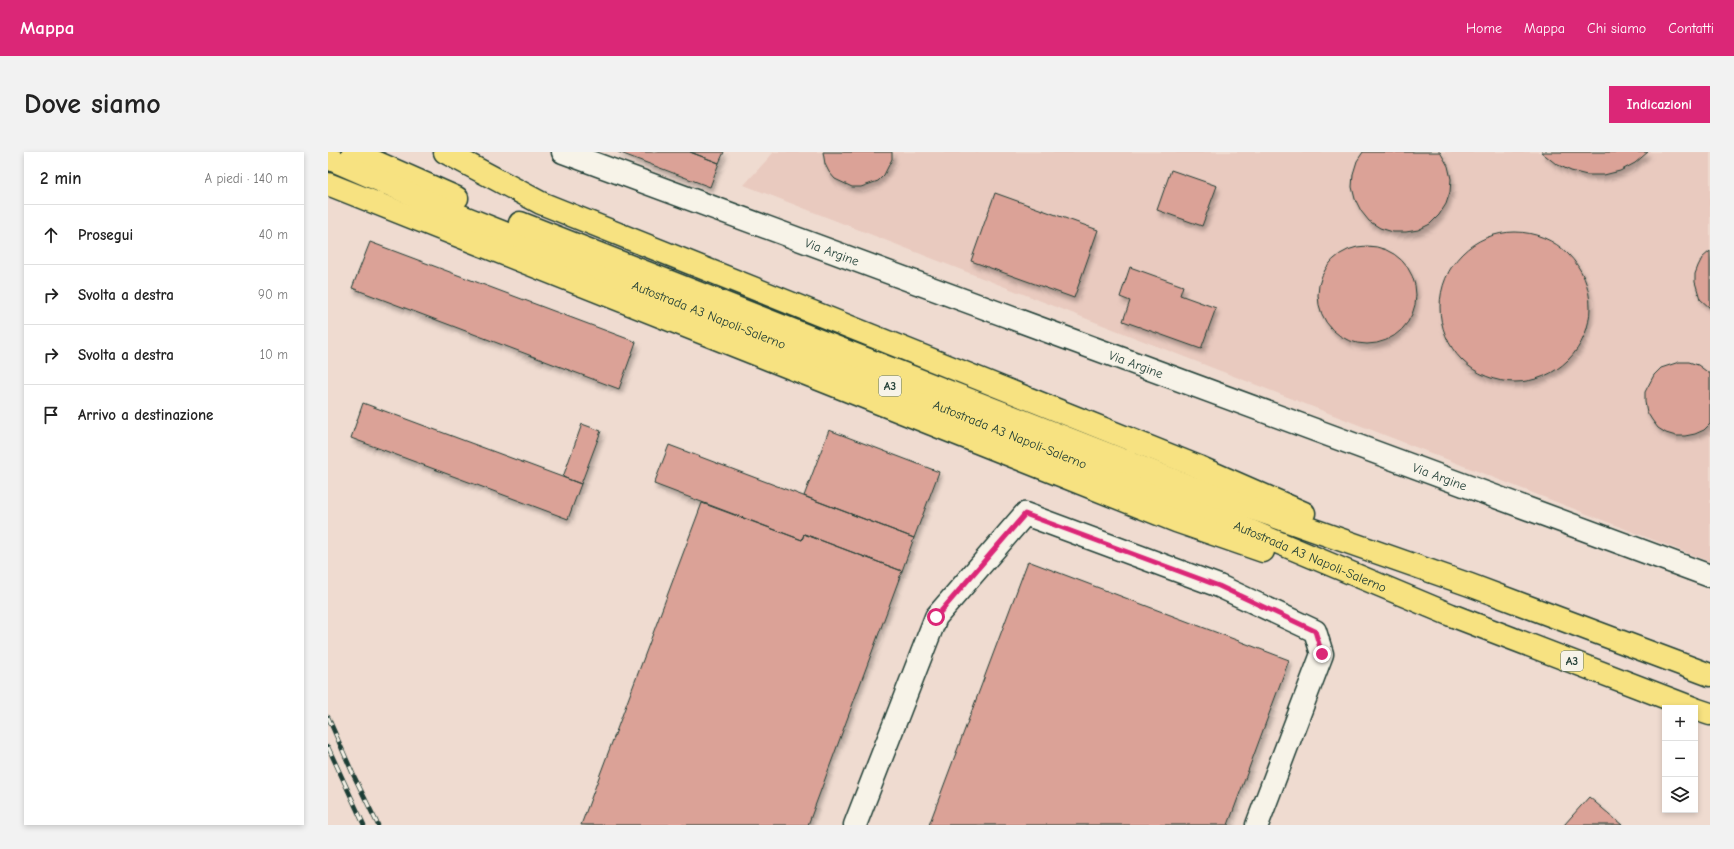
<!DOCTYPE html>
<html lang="it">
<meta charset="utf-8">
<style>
:root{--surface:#fff;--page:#f2f2f2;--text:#222;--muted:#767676;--line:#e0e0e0;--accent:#db2777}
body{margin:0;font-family:"Comic Neue",sans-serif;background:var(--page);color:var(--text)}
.controls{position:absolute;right:12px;bottom:12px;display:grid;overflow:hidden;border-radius:0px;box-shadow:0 2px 6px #0003}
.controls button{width:36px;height:36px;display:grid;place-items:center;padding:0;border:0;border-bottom:1px solid var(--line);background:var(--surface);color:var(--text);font:20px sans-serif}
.stop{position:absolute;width:12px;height:12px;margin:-9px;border:3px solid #db2777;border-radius:50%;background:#fff}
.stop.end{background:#db2777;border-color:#fff;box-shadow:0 1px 4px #0008}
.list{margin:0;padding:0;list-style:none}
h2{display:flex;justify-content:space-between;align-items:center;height:52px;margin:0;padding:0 16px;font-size:17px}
h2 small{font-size:13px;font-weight:400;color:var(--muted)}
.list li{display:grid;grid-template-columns:26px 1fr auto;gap:12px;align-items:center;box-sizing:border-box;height:60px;padding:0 16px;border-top:1px solid var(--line)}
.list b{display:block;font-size:15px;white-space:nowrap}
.list em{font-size:13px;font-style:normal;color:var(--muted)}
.icon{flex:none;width:22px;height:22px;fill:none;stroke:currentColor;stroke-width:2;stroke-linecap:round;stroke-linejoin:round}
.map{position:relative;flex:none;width:1382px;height:673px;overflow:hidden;border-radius:0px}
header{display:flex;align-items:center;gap:24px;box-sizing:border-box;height:56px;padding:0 20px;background:var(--accent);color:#fff}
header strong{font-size:19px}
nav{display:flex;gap:22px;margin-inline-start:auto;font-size:14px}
.intro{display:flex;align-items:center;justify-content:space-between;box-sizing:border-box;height:96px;padding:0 24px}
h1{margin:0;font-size:28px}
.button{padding:10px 18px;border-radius:0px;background:var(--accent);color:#fff;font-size:14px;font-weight:700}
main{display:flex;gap:24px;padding:0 24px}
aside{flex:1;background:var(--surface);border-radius:0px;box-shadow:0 2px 6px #0003}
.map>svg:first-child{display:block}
.built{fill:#e9cabf}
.building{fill:#dba297;stroke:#1f3d34;filter:url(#shadow)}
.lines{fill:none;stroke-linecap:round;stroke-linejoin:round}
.minor-casing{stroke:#1f3d34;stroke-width:25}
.highway-casing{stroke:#1f3d34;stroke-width:25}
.minor{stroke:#f7f3e8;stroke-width:22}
.highway{stroke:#f7e281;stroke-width:22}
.rail-casing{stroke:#1f3d34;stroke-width:4.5}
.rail{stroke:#f7f3e8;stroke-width:3;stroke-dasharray:9;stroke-linecap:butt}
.route{stroke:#db2777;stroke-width:5}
.labels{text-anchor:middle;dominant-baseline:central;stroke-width:4;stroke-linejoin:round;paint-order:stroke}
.shield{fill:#f7f3e8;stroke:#60746a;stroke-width:1}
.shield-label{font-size:12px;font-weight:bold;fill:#1f3d34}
.street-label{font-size:13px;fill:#1f3d34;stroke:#f7f3e8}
</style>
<header>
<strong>Mappa</strong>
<nav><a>Home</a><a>Mappa</a><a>Chi siamo</a><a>Contatti</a></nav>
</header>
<div class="intro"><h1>Dove siamo</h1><a class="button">Indicazioni</a></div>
<main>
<aside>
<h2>2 min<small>A piedi · 140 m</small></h2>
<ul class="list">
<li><svg class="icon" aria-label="ahead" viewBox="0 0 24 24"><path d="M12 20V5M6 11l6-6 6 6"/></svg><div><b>Prosegui</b></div><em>40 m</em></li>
<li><svg class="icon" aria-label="right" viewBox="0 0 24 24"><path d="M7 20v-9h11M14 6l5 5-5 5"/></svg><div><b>Svolta a destra</b></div><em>90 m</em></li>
<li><svg class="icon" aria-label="right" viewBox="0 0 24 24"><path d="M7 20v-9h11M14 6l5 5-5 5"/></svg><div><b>Svolta a destra</b></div><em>10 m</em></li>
<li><svg class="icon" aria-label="arrive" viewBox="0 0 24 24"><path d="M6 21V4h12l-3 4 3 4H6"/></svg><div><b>Arrivo a destinazione</b></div></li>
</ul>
</aside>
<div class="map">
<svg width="1382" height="673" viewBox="0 0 1382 673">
<defs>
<filter id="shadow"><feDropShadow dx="2.5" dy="4.5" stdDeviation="2" flood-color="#0004"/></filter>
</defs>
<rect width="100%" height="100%" fill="#efdbd0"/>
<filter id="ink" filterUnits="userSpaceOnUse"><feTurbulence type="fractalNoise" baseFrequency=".025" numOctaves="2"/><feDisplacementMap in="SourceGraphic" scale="8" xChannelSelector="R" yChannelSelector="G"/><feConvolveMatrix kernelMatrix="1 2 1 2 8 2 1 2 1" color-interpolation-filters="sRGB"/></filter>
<g filter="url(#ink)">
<path class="built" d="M446,0H1382V410L416,33Z"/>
<path class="building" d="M290,0H362L391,11L382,35Z
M362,0H396L391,11Z
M495,0H564V7L556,23L550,29L533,35H524L507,27L501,20L497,12Z
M1035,0H1112L1120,14L1123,27L1122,40L1118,52L1111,63L1102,72L1090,78L1078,80H1065L1052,76L1041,69L1033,59L1027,47L1024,35L1025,22L1029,9Z
M1213,0H1320L1307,11L1292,19L1276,23H1259L1243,19L1228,12Z
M843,18L889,34L874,74L829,58Z
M667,41L770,78L746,146L643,109Z
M1112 155a75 75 0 1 1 150 0a75 75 0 1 1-150 0Z
M42,90L308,190L291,237L24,136Z
M990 143a49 49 0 1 1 98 0a49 49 0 1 1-98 0Z
M1382,99V156L1372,147L1367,130V122L1370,114L1374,106Z
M802,115L855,134L852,143L888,156L873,197L795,169L802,149L792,145Z
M1351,210H1361L1370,213L1382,222V272L1376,278L1367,282L1357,284H1348L1338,281L1330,276L1324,268L1319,260L1317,250V240L1326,223L1333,216Z
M35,251L253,332L240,367L23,286Z
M254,272L273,279L253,332L235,325Z
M501,278L611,320L586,386L476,344Z
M341,293L586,386L574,419L476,382L474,388L326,332Z
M374,351L474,388L476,382L574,419L480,673H253Z
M700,409L961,508L900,673H601Z
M1261,645L1294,673H1236Z"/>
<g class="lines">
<defs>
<g id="minor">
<path id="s1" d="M235,0L1382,424"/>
<path d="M527,673L608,465L697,362L891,434L987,479L994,502L929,673"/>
</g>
<g id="highway">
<path d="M25,0L129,46"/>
<path d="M117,0L213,51L871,315L976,361"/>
<path id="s2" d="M0,6L131,63L856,351L1123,463L1365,556"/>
<path d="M0,32L848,369L935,399"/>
<path d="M192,71L863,335L1142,433L1382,523"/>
<path d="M1367,557L1382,562"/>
</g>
</defs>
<use href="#minor" class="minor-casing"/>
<use href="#highway" class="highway-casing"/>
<use href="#minor" class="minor"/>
<use href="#highway" class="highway"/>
<defs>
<path id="rail" d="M0,565L25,622L50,673
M0,595L36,673"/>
</defs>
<use href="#rail" class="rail-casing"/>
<use href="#rail" class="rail"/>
</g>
</g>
<g class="lines" filter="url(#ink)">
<path class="route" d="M608,465L697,362L891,434L987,479L994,502"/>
</g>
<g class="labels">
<g class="shield">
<rect x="551" y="224" width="22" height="20" rx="3"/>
<rect x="1233" y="499" width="22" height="20" rx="3"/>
</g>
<g class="shield-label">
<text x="562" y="234">A3</text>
<text x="1244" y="509">A3</text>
</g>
<g class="street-label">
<text stroke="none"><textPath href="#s1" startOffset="287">Via Argine</textPath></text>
<text stroke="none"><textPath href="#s2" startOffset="412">Autostrada A3 Napoli-Salerno</textPath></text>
<text stroke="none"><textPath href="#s1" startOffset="611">Via Argine</textPath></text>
<text stroke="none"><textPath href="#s2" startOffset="736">Autostrada A3 Napoli-Salerno</textPath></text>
<text stroke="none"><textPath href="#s1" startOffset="935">Via Argine</textPath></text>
<text stroke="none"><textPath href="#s2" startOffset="1060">Autostrada A3 Napoli-Salerno</textPath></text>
</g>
</g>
</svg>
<div class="controls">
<button>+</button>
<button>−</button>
<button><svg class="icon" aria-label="layers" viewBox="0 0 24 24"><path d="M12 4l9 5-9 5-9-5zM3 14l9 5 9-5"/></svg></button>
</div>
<div class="stop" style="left:608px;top:465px"></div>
<div class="stop end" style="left:994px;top:502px"></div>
</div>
</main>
